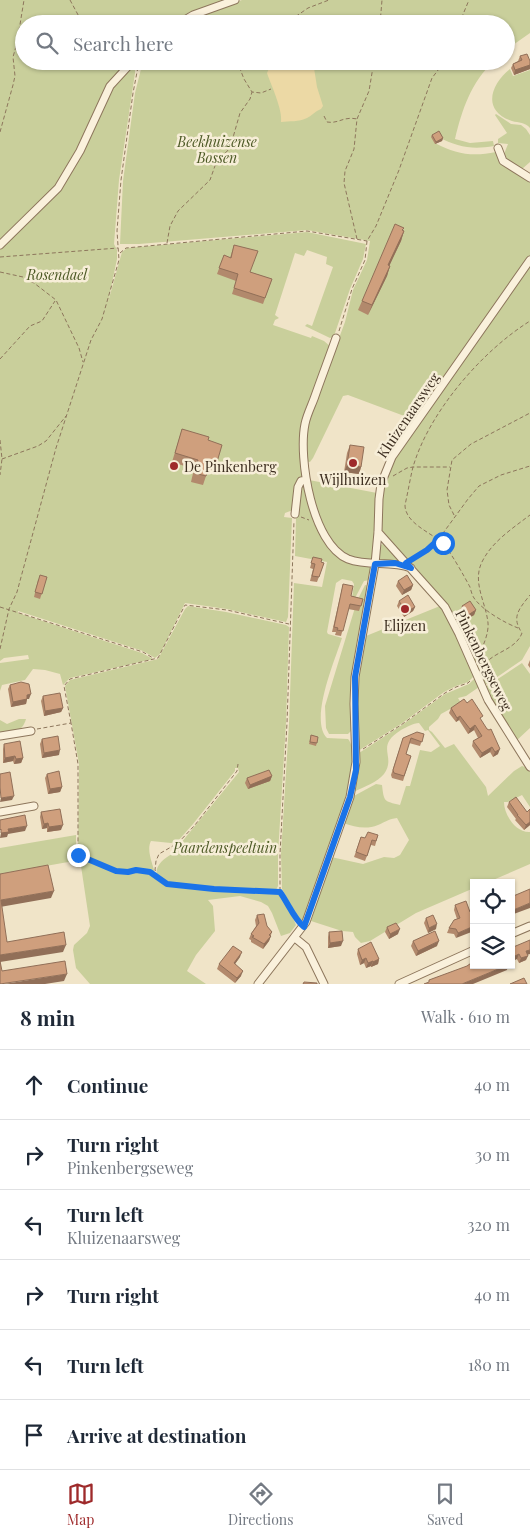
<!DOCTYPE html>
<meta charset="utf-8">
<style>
:root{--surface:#fff;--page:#f2f2f3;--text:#1f2937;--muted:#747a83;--line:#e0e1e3;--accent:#9e2a2b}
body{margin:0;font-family:"Playfair Display",serif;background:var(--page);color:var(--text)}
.controls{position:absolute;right:15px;bottom:15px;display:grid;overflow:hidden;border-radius:0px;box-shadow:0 1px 4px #0004}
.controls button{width:45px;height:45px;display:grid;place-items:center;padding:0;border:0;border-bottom:1px solid var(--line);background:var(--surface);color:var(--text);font:25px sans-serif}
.stop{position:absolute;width:15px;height:15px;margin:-11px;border:4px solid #1a73e8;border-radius:50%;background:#fff}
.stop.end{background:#1a73e8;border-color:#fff;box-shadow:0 1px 5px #0008}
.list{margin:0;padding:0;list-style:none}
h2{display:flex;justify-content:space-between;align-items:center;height:65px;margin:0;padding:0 20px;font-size:21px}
h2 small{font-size:16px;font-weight:400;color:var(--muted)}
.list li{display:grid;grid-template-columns:32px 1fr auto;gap:15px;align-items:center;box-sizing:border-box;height:70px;padding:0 20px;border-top:1px solid var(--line)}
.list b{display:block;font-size:19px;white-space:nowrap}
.list p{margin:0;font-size:16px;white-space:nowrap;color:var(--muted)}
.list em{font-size:16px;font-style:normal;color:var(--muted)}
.icon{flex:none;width:28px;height:28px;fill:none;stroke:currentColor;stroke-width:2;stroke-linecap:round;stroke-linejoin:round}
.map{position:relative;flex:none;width:530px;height:984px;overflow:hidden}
.search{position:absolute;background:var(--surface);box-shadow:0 1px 4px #0004;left:15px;right:15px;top:15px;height:55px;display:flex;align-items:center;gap:12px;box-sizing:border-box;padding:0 18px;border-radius:28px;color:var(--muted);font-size:19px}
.sheet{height:485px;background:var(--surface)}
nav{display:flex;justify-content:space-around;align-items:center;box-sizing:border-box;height:70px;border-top:1px solid var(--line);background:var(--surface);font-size:14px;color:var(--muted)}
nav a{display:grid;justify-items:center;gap:2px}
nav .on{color:var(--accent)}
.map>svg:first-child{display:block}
.green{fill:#c9cf9b}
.sand{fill:#ecd9a5}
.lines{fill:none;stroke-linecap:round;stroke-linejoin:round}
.street-casing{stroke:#8d765c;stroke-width:9}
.path{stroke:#8d765c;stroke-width:1;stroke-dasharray:4 2.5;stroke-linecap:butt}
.street{stroke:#faf1dc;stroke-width:7}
.wall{fill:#b2896c}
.shaded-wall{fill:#916f58}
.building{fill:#cf9f7d;stroke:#916f58}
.route{stroke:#1a73e8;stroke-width:6}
.poi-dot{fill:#9e2a2b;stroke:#f7eed8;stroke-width:2}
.labels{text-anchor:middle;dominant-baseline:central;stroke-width:5;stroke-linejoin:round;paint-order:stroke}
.park-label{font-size:14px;font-style:italic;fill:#4d5a26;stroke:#f7eed8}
.street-label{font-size:14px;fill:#3d2e20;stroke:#f7eed8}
.poi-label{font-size:14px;fill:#3d2e20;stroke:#f7eed8}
</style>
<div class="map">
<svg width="530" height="984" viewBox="0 0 530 984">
<rect width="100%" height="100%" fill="#f0e4c8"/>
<path class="green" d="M0,0H228L192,13L174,24H24V61H130L109,82L78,151L56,186L0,242Z
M242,0H530V33L506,50V24H182L194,17Z
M143,61H494C471,82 462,110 455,139L470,143L493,141L494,146C472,150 458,147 438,137L435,143C456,154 472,157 496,152L530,181V256L415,420L348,395L343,396L313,458L310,462L306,461L307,424L345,322L353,290L367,260L370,241L307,230L139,244H120L123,181L135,93Z
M133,66H135V73L119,180L114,244L117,250V259L108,302L122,252L127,248L307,232L366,244L363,259L350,289L334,336L330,338L305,326L307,324L312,326L333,267L326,264L327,257L307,250L304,256L295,253L275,315L279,318L275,320L273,325L311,338L312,336L324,341L331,347L303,423L304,478L293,510L285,513L284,517L292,518L288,617L286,622L227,609L185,603L160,654L155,658L143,651L18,611V613L142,653L153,659L70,678L63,685L60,674L45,670L33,669L25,680L2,685L0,691V663L29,659L28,655L4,658L0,661V248L21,229L59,190L113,87Z
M510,69L513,76L530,70V128C525,122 519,123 512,121C482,111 490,85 510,69Z
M496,114L511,124L521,125L526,129L530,135V162L522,169L504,159V154L508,144L498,143V139L507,133L495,115Z
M530,264V646L522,660L484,686L452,616L381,529L383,484L394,458Z
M309,480L377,493L373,560C367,562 363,560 358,559C324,551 316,509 309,480Z
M305,483L333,550L371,567L370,580L364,581L354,600L352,598L354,584L352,581L342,579L336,583L327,632L328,634L342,638C335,660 309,720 327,738L348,739C368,760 314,891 304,920L300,921L282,889L281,854L289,723L294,583L322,587L327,562L295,556L296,518L301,485Z
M384,543L402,562L378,561L380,546Z
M365,585L370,586L352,730L348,734H329L326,728L325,706L357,601Z
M188,606L226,612L286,625L289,627L286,723L278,854V886L276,890H236L169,883C147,877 158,861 172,854L239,772L238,768H235V771L193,824L177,842L171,843L151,841C146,850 153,864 155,874C145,869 138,871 127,871C115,872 88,861 78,853L79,764L65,686L70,680L158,659L185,609Z
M440,606L457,635L474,676L468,682L456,686L444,692L401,724L358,751V677L366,636Z
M522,663L530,674V728L516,741L484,688Z
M475,678L479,687L466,696L458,698L461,703L441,714L438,719L429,727V730L432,732L445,748L454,744L486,787L488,796L514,771L522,766L528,768L530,771V807L522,795L508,802H504C504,815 516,833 530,832V864L486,883H474V888L416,913L370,941L361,943L355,937L353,932L342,931L311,921L331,857L363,864L384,857L394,858L400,855L409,840L397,818C389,819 385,822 378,825C366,830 355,827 343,823L352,797L376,784L382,785C384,802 384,801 400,805L406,786H410L420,750L431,752L440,746L428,730L425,731L419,723C413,723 407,727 401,730C374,747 397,756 384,774C378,782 363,787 354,792L359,753L402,725L445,694L469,684Z
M19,719H26C22,733 13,732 0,734V720L7,724Z
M76,835V857L116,872L127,873L136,871L149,874L166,885L215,891H261L279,893L288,907L296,925L290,933L281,936L272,913L268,906L261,902L240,896L208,900L213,906L215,931L196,955L187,971L206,984H90L76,968L73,950L74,945L87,933L90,926L81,866L74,861L0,874V848Z"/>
<path class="sand" d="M272,61H312L314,68L317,87L323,106L321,109C315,111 312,116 307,118C299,122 289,121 281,122C283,110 271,85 267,73Z"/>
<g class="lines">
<defs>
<path id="street" d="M178,24L193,15L235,0
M498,148L503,161L530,178
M0,245L58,188L80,151L110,86L133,61
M336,338C329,358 322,376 315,396C312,405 307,414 305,424C298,458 312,544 348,559C369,567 390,560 411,568
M295,514L298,487L301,481L306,480
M378,532L445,607L459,634L488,700L530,767
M0,736L31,731
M0,812L34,806
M511,934L530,926
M295,938L306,947L324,984
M258,984L306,922L350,797L356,762L354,704L355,677L375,564L378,532L379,499L381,484L392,457L530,260
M399,984L474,950"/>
</defs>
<use href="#street" class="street-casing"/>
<path class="path" d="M70,0L83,24
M285,24L308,8L329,0
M380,24L382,0
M459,24L469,0
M107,61L116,70
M237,61L244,79L252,92L261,93L271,89
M141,63L177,66L207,61
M324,116L327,122C339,124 343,116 357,119
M0,132L13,85L15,76L13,57L17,43L24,0
M357,239L344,183L345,171L354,149L357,119L369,91L374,61
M167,243L170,226L178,211L210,180L216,163L230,148L240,113L250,99L252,92
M120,253L126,248L307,231L367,241
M0,257L118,248
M0,272L23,277L34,283L56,300L79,348L83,362
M339,331L352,289L365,260L367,241L376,226L399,170L432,78L445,61
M0,359L30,326L42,321L55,301
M0,440L2,459L0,475
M2,459L38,446L46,441L66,416
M393,476L407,468L413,467H450
M454,515L449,505L447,490L452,460L471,444L530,413
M301,517L309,520
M413,559L427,550L438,540L468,499L479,486L501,475L530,466
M0,607L143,652L153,658
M518,628C505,623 482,610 474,598C472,595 471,591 470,587C465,578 449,548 441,542C430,532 405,523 405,505C408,492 410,479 413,467C429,412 482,351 530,321
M0,649L9,609L17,592L56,448L91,340L102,319L119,260L117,231L121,180L133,93L138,67
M478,656C483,647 489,633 488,623C486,602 471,581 483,560C493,541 513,528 530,515
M482,670C485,666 486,662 490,659C500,651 517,647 522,633C511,617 519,609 530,595
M71,723L64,686L70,679L158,658L185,605L227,610L289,624
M37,729L71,723L78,764V856L116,871L128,872L136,871L150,873L167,883L215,889L280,892L290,905L297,922
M363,749L401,725L445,693L456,687L468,683L470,681
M158,877L155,870L156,861L159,854L178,843L195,825L237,771L238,764
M280,891V854L287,723L294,521"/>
<use href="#street" class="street"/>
</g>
<path class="wall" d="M520,56L530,61V69L514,75L511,68L513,64L518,61Z
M432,135L443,138L442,141L435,144L431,137Z
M404,228L403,230L404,231L401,241L389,266H390L387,276L368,315L358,310L362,301Z
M234,245L250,272L272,279L263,304L232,294L236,281L217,274L224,255L230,258Z
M182,429L208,440L217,462L214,471L208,470L203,485L191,482L194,469L172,462Z
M350,445L361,467L359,474L344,472L347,453Z
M313,557L321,562L324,563L317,582L310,581L313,569L310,568Z
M47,577L40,599L34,597L38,580Z
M398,581L413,585L411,590L402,595L396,586Z
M343,584L351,596L363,599L359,611L348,609L341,636L335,635L336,632H332Z
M399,601L415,607L413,611L404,617L397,606Z
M462,606L476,610L474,615L466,620L460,611Z
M530,660V668L528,665Z
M10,685L29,699H27L26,704L11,707L8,689Z
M43,696L63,708L61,712L44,716L41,701Z
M451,708L481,721L498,754L493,757L490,752L480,758L472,746L473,741L478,738L474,730L468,734L459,720L456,722L449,713Z
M424,734L420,746L409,743L406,754L411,756L403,781L392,778L391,775L403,738Z
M311,735L318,737L316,746L309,744Z
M42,739L59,755L42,758L40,744Z
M4,744L23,758L21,763L14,764L13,761L3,763V749Z
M47,774L62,787L60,792L48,794L45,778Z
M272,776L270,781L248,789L245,783L247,778Z
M509,802L527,812L530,809V825L524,830L515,820L516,819L507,807Z
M41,812L61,830L47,832V828L42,829L40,817Z
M378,835L375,846L371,845L365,861L354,857L361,837L365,838Z
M455,905L470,912L456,938L454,934L447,933L449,928L457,919L454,910Z
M257,915L272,932L269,941L263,949L251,942V940L249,939L251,934L256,926L255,920Z
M426,918L436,929L428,933L424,923Z
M387,927L398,934L389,939L385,932Z
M329,932L341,946L328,948V937Z
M413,941L437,946L416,956L411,946Z
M511,948L527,955L526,960L519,963Z
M358,949L379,959L378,964L371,967V966L366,968L364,963L360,965L357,954Z
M240,957L235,964L241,976L235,983L217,969L219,964Z"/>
<path class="shaded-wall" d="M530,65V69L514,75L515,70Z
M443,138L442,141L435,144L436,142Z
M404,231L401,241L385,275L388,265Z
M390,266L387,276L368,315L372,305Z
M347,465L361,467L359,474L344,472Z
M413,585L411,590L402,595L404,590Z
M415,607L413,611L404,617L406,612Z
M476,610L474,615L466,620L468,615Z
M31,694L29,699H27L26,704L11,707L13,702L27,695Z
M63,708L61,712L44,716L45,711Z
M460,716L459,720L456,722L457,718Z
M475,725L474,730L468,734L470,729Z
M492,747L490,752L480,758L482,753Z
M500,749L498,754L493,757L495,752Z
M60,750L59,755L42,758L44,753Z
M15,756L13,761L3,763L5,758Z
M23,758L21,763L14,764L16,759Z
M272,776L270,781L248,789L250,785Z
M62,787L60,792L48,794L50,789Z
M14,796L12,800L0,802L1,798Z
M530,822V825L524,830L526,825Z
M48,823L47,828L42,829L44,824Z
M63,825L61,830L47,832L49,827Z
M27,826L25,831L8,834L7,837L0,838L1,833L8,829Z
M54,891L51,898L0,907L1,900Z
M530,903V908L511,915V911Z
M437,924L436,929L428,933L429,928Z
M474,926V931L456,938L458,933Z
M400,929L398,934L389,939L390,934Z
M271,936L269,941L263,949L264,944Z
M343,941L341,946L328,948L330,943Z
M439,941L437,946L416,956L418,951Z
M66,945L63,952L0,962V955Z
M530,950V954L524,956L526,951Z
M242,952L240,957L232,968L234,963Z
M519,954L517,959L511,962V958Z
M528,956L526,960L519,963L521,958Z
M366,958L364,963L360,965L362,960Z
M379,959L378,964L371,967L373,962Z
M373,961L371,966L366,968L368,963Z
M508,965L507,970L473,984H462Z
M243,971L241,976L235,983L237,978Z
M67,974L64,981L45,984H4Z"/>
<path class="building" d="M527,54L530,61V65L515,70L513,64L522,60L520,56Z
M439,131L443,138L436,142L432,135Z
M395,224L404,228L402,230L404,231L388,265L390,266L372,305L362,301Z
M234,245L258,251L250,272L272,279L265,298L234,288L238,274L219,268L224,255L231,258Z
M182,429L209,437L208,440L222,445L217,462L211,460L206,476L194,473L198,460L175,453Z
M350,445L364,447L361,467L347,465Z
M313,557L322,559L321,562L324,563L319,577L312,576L315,564L311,563Z
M40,575L47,577L42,594L35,592Z
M407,575L413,585L404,590L398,581Z
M343,584L353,586L351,596L363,599L361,606L350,604L343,631L337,630L338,628L334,627Z
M408,595L415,607L406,612L399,601Z
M470,601L476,610L468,615L462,606Z
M21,682L29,684L31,694L27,695V699L13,702L10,685Z
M60,693L63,708L45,711L43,696Z
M464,699L467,703L472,699L483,716L480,718L487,729L489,730L491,729L500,749L495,752L492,747L482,753L473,741L482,736L475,725L470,729L460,716L457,718L451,708Z
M417,732L424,734L422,742L411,738L406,754L411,756L404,776L394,773L393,770L403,738Z
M311,735L318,737L317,743L310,742Z
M58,736L60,750L44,753L42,739Z
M20,741L23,758L16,759L15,756L5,758L4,744Z
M269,770L272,776L250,785L247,778Z
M59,771L62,787L50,789L47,774Z
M10,772L14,796L1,798L0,787V774Z
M516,797L527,812L530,809V822L526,825L517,815H518L509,802Z
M60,809L63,825L49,827L48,823L44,824L41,812Z
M25,815L27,826L8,829L9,832L1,833V829L0,830V820Z
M368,832L378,835L376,841L372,840L367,856L356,852L361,837L365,838Z
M48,865L54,891L1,900L7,942L64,932L66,945L0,955V874Z
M530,889V903L511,911V897Z
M466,901L470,912L474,911V926L458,933L456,929L449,928L454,920L460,918L455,905Z
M264,914L267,926L272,932L269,935L271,936L264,944L252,937L254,936L251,934L259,923L257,915Z
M433,915L437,924L429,928L426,918Z
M396,923L400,929L390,934L387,927Z
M342,931L343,941L330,943L329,932Z
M435,931L439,941L418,951L413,941Z
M530,940V950L526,951L528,956L521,958L519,954L511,958V948Z
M371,942L379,959L373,962V961L368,963L366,958L362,960L358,949Z
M233,946L242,952L234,963L243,971L237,978L219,964Z
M0,961L2,971L65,961L67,974L0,984Z
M474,961V965H508L462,984H424L429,982V980L467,966Z
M524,978L527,984H510Z
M304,982L317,983V984H303Z"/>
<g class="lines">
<path class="route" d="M78,855L116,871L128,872L136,870L150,872L167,884L214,889L280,892C288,903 294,919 304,927L350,797L356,770L355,677L375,564L395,563L411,568L406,563L427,550L438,540L443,543"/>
</g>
<g class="poi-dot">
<circle cx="353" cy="463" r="5"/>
<circle cx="174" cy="466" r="5"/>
<circle cx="405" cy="609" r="5"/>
</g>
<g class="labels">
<g class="park-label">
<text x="217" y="141">Beekhuizense<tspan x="217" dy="16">Bossen</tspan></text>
<text x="57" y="274">Rosendael</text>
<text x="225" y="847">Paardenspeeltuin</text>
</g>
<g class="street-label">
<text transform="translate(408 415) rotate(-56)">Kluizenaarsweg</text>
<text transform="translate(484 660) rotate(64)">Pinkenbergseweg</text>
</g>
<g class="poi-label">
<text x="184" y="466" text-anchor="start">De Pinkenberg</text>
<text x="353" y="479">Wijlhuizen</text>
<text x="405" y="625">Elijzen</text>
</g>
</g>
</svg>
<div class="controls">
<button><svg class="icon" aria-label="locate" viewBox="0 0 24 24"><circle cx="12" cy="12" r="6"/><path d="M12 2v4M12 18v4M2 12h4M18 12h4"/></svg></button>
<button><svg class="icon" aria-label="layers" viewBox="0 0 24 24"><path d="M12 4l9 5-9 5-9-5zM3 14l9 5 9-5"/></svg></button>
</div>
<div class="stop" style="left:443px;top:543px"></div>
<div class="stop end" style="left:78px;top:855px"></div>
<div class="search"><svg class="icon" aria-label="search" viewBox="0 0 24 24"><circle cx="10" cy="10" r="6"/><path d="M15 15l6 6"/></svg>Search here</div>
</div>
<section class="sheet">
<h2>8 min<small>Walk · 610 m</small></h2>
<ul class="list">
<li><svg class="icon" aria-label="ahead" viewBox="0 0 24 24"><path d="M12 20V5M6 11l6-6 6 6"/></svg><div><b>Continue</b></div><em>40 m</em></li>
<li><svg class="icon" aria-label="right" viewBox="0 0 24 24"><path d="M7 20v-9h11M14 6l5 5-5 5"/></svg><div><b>Turn right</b><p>Pinkenbergseweg</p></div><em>30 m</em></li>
<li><svg class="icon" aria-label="left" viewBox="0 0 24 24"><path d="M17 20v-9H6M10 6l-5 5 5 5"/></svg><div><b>Turn left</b><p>Kluizenaarsweg</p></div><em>320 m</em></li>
<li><svg class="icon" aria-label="right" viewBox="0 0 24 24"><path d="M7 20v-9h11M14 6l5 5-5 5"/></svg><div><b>Turn right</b></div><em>40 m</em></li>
<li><svg class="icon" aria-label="left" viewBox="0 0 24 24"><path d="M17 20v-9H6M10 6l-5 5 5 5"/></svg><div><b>Turn left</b></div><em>180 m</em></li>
<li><svg class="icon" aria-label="arrive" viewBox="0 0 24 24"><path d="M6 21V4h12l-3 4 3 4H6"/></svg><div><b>Arrive at destination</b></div></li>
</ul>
</section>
<nav>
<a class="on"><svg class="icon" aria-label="map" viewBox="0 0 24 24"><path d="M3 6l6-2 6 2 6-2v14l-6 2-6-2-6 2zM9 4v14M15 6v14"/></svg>Map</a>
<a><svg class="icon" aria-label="directions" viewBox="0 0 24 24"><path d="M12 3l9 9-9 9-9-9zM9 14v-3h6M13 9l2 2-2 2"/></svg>Directions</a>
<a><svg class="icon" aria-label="saved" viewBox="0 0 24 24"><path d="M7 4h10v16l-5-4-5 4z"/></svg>Saved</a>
</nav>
